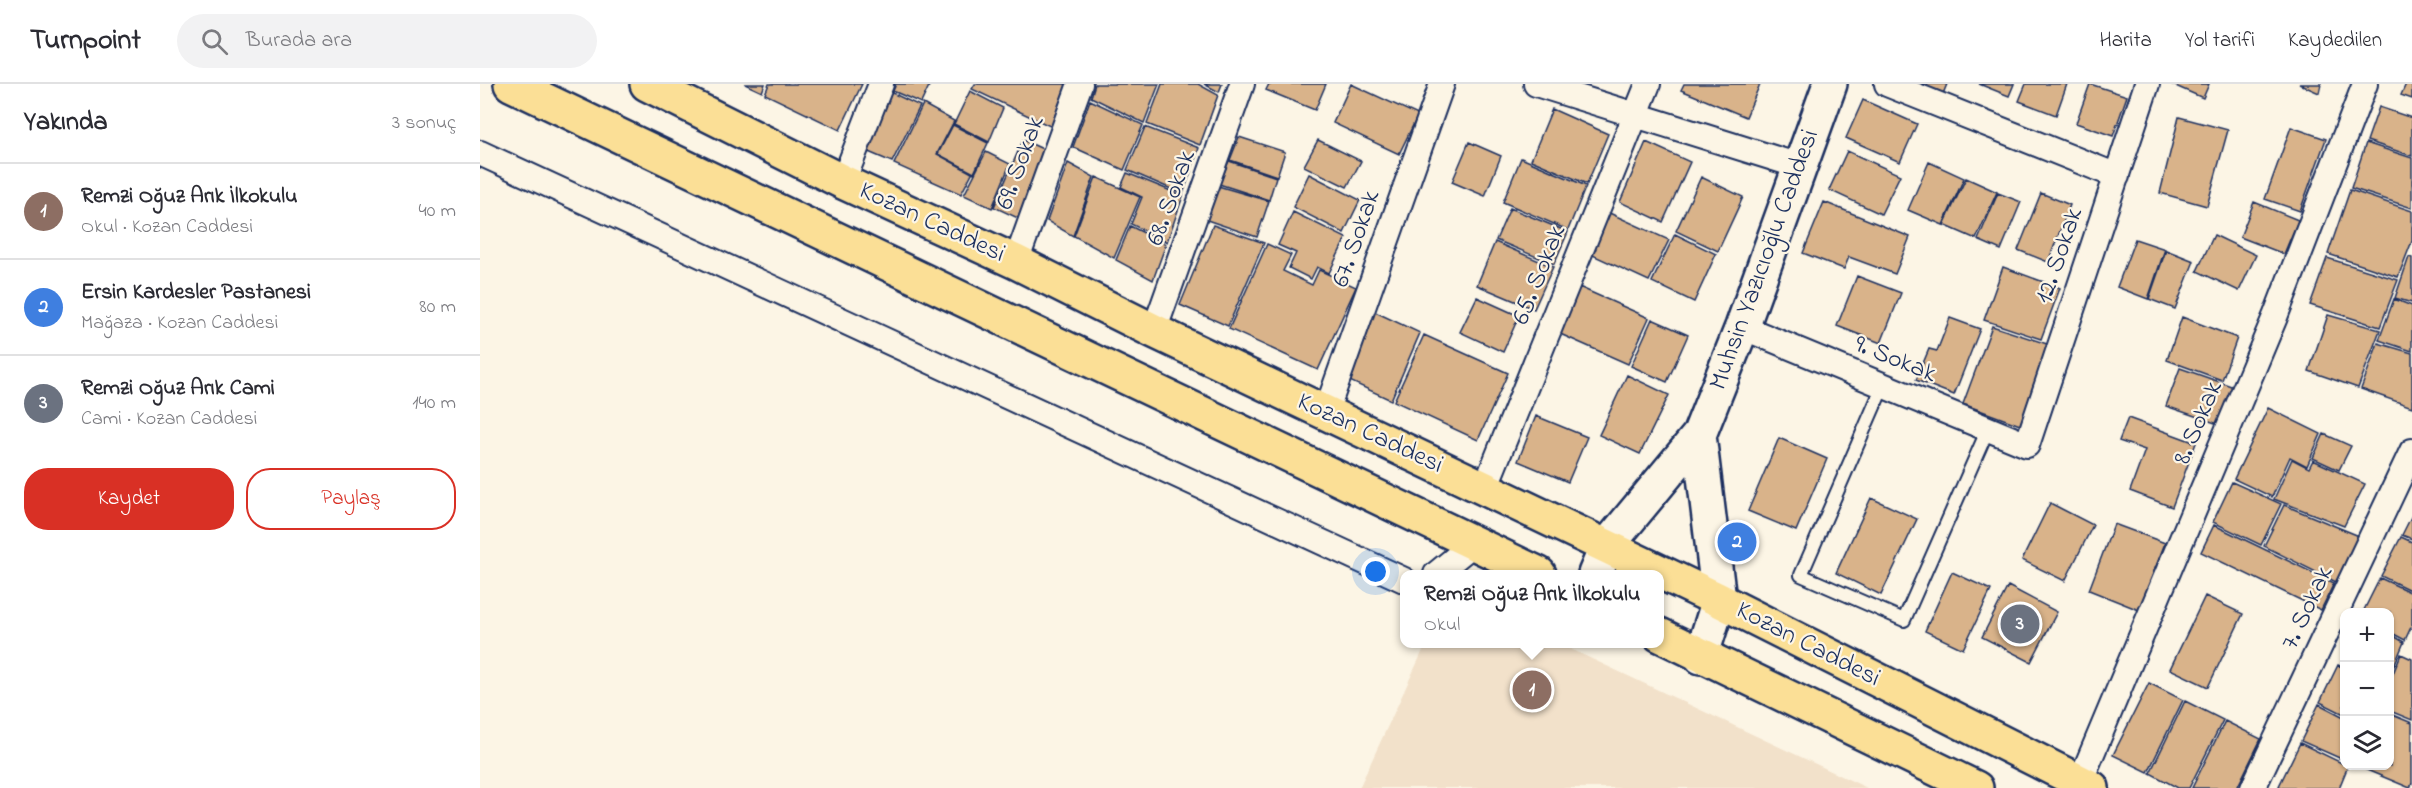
<!DOCTYPE html>
<html lang="tr">
<meta charset="utf-8">
<style>
:root{--surface:#fff;--page:#f2f2f3;--text:#2b2b33;--muted:#7c7c81;--line:#e1e1e2;--accent:#d93025}
body{margin:0;font-family:"Indie Flower",sans-serif;background:var(--page);color:var(--text)}
.controls{position:absolute;right:18px;bottom:18px;display:grid;overflow:hidden;border-radius:12px;box-shadow:0 2px 4px #0004}
.controls button{width:54px;height:54px;display:grid;place-items:center;padding:0;border:0;border-bottom:2px solid var(--line);background:var(--surface);color:var(--text);font:30px sans-serif}
.you{position:absolute;left:896px;top:488px;width:21px;height:21px;margin:-15px;border:4px solid #fff;border-radius:50%;background:#1a73e8;box-shadow:0 0 0 9px #1a73e833}
.badge{display:grid;place-items:center;width:39px;height:39px;border-radius:50%;background:var(--accent);color:#fff;font-size:20px;font-weight:700}
.pin{position:absolute;translate:-50% -50%;border:3px solid #fff;box-shadow:0 2px 6px #0006}
.popup{position:absolute;left:920px;top:486px;width:264px;height:78px;box-sizing:border-box;display:grid;place-content:center;border-radius:12px;background:var(--surface);filter:drop-shadow(0 2px 4px #0005);font-size:20px;white-space:nowrap;color:var(--muted)}
.popup b{font-size:22px;color:var(--text)}
.popup::after{content:'';position:absolute;left:50%;top:100%;margin-left:-12px;border:12px solid transparent;border-top-color:var(--surface)}
.list{margin:0;padding:0;list-style:none}
h2{display:flex;justify-content:space-between;align-items:center;height:78px;margin:0;padding:0 24px;font-size:26px}
h2 small{font-size:20px;font-weight:400;color:var(--muted)}
.list li{display:grid;grid-template-columns:39px 1fr auto;gap:18px;align-items:center;box-sizing:border-box;height:96px;padding:0 24px;border-top:2px solid var(--line)}
.list b{display:block;font-size:22px;white-space:nowrap}
.list p{margin:0;font-size:20px;white-space:nowrap;color:var(--muted)}
.list em{font-size:20px;font-style:normal;color:var(--muted)}
.actions{display:flex;gap:12px;padding:18px 24px}
.actions a{flex:1;padding:14px 0;border:2px solid var(--accent);border-radius:24px;text-align:center;font-size:21px;color:var(--accent)}
.actions .main{background:var(--accent);color:#fff}
.icon{flex:none;width:33px;height:33px;fill:none;stroke:currentColor;stroke-width:2;stroke-linecap:round;stroke-linejoin:round}
.map{position:relative;flex:none;width:1932px;height:704px;overflow:hidden}
header{display:flex;align-items:center;gap:36px;box-sizing:border-box;height:84px;padding:0 30px;background:var(--surface);border-bottom:2px solid var(--line)}
header strong{font-size:28px}
nav{display:flex;gap:33px;margin-inline-start:auto;font-size:21px}
.search{width:420px;height:54px;background:var(--page);display:flex;align-items:center;gap:15px;box-sizing:border-box;padding:0 21px;border-radius:33px;color:var(--muted);font-size:22px}
main{display:flex}
aside{flex:1;background:var(--surface)}
.map>svg:first-child{display:block}
.built{fill:#f2e1ca}
.building{fill:#d9b38a;stroke:#1b2f5e;stroke-width:1.5}
.lines{fill:none;stroke-linecap:round;stroke-linejoin:round}
.lane-casing{stroke:#1b2f5e;stroke-width:16}
.street-casing{stroke:#1b2f5e;stroke-width:28}
.secondary-casing{stroke:#1b2f5e;stroke-width:38}
.highway-casing{stroke:#1b2f5e;stroke-width:38}
.lane{stroke:#fcf5e5;stroke-width:12}
.street{stroke:#fcf5e5;stroke-width:24}
.secondary{stroke:#fcf5e5;stroke-width:33}
.highway{stroke:#fbdf96;stroke-width:33}
.labels{text-anchor:middle;dominant-baseline:central;stroke-width:4.5;stroke-linejoin:round;paint-order:stroke}
.street-label{font-size:26px;fill:#1b2f5e;stroke:#fcf5e5}
</style>
<header>
<strong>Turnpoint</strong>
<div class="search"><svg class="icon" aria-label="search" viewBox="0 0 24 24"><circle cx="10" cy="10" r="6"/><path d="M15 15l6 6"/></svg>Burada ara</div>
<nav><a>Harita</a><a>Yol tarifi</a><a>Kaydedilen</a></nav>
</header>
<main>
<aside>
<h2>Yakında<small>3 sonuç</small></h2>
<ul class="list">
<li><span class="badge" style="background:#8d6e63">1</span><div><b>Remzi Oğuz Arık İlkokulu</b><p>Okul · Kozan Caddesi</p></div><em>40 m</em></li>
<li><span class="badge" style="background:#3f7fe0">2</span><div><b>Ersin Kardesler Pastanesi</b><p>Mağaza · Kozan Caddesi</p></div><em>80 m</em></li>
<li><span class="badge" style="background:#6b7280">3</span><div><b>Remzi Oğuz Arık Cami</b><p>Cami · Kozan Caddesi</p></div><em>140 m</em></li>
</ul>
<div class="actions"><a class="main">Kaydet</a><a>Paylaş</a></div>
</aside>
<div class="map">
<svg width="1932" height="704" viewBox="0 0 1932 704">
<rect width="100%" height="100%" fill="#fcf5e5"/>
<filter id="ink" filterUnits="userSpaceOnUse"><feTurbulence type="fractalNoise" baseFrequency=".0167" numOctaves="2"/><feDisplacementMap in="SourceGraphic" scale="12" xChannelSelector="R" yChannelSelector="G"/><feConvolveMatrix kernelMatrix="1 2 1 2 8 2 1 2 1" color-interpolation-filters="sRGB"/></filter>
<g filter="url(#ink)">
<path class="built" d="M946,560H1080L1387,704H879Z"/>
<path class="building" d="M265,0H285L282,8Z
M289,0H382L360,46L285,10Z
M416,0H450L441,19L413,7Z
M495,0H585L588,1L572,43L492,5Z
M615,0H679L664,39L611,13Z
M682,0H718L738,11L720,61L667,40Z
M724,0H742L739,8Z
M789,0H846L835,26L786,6Z
M871,0L938,31L919,70L853,39Z
M1204,0H1280L1266,33L1201,6Z
M1438,0H1467L1463,10Z
M1499,0H1534L1529,12Z
M1546,0H1587L1576,31L1539,17Z
M1610,0L1647,12L1633,52L1596,39Z
M1691,0H1729L1723,14Z
M1819,0H1841L1839,9Z
M1926,0H1932V15L1921,11Z
M401,7L412,9L440,22L412,78L379,64Z
M490,7L523,24L509,58L474,40Z
M610,16L663,41L644,86L593,63Z
M1383,16L1437,40L1420,78L1366,54Z
M443,20L474,37L457,70L492,89L481,110L414,80Z
M1899,23L1932,34V72L1887,57Z
M1072,25L1128,50L1107,100L1051,76Z
M1699,33L1748,46L1727,122L1680,109Z
M473,41L508,59L494,89L458,70Z
M665,43L719,64L703,110L647,86Z
M1811,43L1846,55L1820,127L1785,115Z
M759,53L805,68L797,92L750,76Z
M543,56L567,67L540,135L514,123Z
M838,56L881,77L867,103L824,82Z
M989,58L1021,72L1005,112L972,98Z
M1166,58L1210,78L1183,138L1140,118Z
M1886,59L1932,74V124L1871,104Z
M1367,67L1420,91L1401,130L1349,106Z
M506,68L530,80L512,124L484,111Z
M1041,74L1106,102L1088,146L1023,118Z
M749,77L796,93L789,116L739,100Z
M1449,78L1484,94L1463,141L1428,126Z
M588,79L614,93L593,152L567,137Z
M647,89L703,112L687,158L651,140L662,113L641,103Z
M829,90L880,116L864,149L813,123Z
M616,93L660,113L634,174L594,152Z
M1221,93L1263,113L1238,167L1196,147Z
M1486,94L1517,108L1496,155L1464,141Z
M738,102L789,117L777,153L724,135Z
M1870,106L1932,127V157L1918,193L1848,170Z
M1518,109L1541,118L1521,166L1498,156Z
M1561,109L1590,121L1568,178L1538,166Z
M1344,118L1430,153L1415,190L1369,173L1364,185L1323,169Z
M1774,118L1818,136L1804,170L1760,153Z
M1030,124L1088,148L1074,180L1016,156Z
M1125,127L1189,156L1169,197L1106,168Z
M813,128L866,154L849,189L837,183L831,195L809,184L816,169L798,161Z
M733,141L784,159L748,242L700,221Z
M650,142L686,160L673,196L636,176Z
M1195,150L1236,170L1214,218L1172,198Z
M1734,151L1776,171L1759,207L1717,187Z
M1655,155L1685,165L1668,215L1637,203Z
M1015,158L1073,183L1054,225L997,201Z
M787,160L811,171L803,187L832,201L839,186L876,203L838,286L749,245Z
M1686,166L1714,177L1695,225L1669,215Z
M1929,173L1932,174V219L1915,214Z
M1847,174L1918,196L1900,243L1830,221Z
M1523,183L1580,204L1561,255L1504,236Z
M1377,192L1421,209L1401,259L1357,242Z
M1099,203L1169,234L1148,280L1078,249Z
M997,213L1039,232L1023,268L980,248Z
M1914,215L1932,222V267L1899,256Z
M893,227L940,249L911,316L863,294Z
M1848,231L1900,246L1878,304L1829,287Z
M1702,233L1757,254L1742,296L1687,276Z
M1470,234L1500,245L1474,311L1436,296L1449,265L1457,267Z
M1172,235L1208,251L1187,298L1151,282Z
M1512,242L1570,261L1540,341L1483,320Z
M944,251L1028,289L998,356L914,317Z
M1898,259L1932,269V323L1881,305Z
M1700,284L1754,303L1741,341L1686,322Z
M1147,291L1189,311L1160,370L1119,351Z
M1788,324L1841,350L1827,382L1810,373L1792,413L1754,395Z
M1056,332L1107,353L1088,398L1038,377Z
M1648,334L1716,359L1692,423L1650,407L1665,366L1639,357Z
M1844,350L1871,362L1859,386L1833,374Z
M1299,354L1347,375L1316,447L1268,427Z
M1812,375L1829,384L1833,376L1885,400L1864,442L1794,415Z
M1752,398L1801,420L1781,461L1733,438Z
M1391,414L1437,435L1401,511L1356,489Z
M1570,419L1613,441L1585,497L1542,476Z
M1804,421L1879,452L1856,498L1784,462Z
M1932,431V455L1922,451Z
M1634,440L1685,459L1659,526L1609,506Z
M1734,441L1854,499L1841,526L1721,468Z
M1921,453L1932,458V507L1901,492Z
M1472,488L1511,506L1483,565L1445,547Z
M1900,494L1932,509V541L1925,556L1910,548V528H1883Z
M1528,502L1577,528L1551,578L1502,553Z
M1725,512L1763,530L1728,603L1690,585Z
M1910,550L1924,558L1910,591Z
M1921,570L1932,575V636L1910,627V597Z
M1858,581L1864,584V630L1840,618Z
M1669,599L1703,616L1668,688L1633,671Z
M1705,617L1743,636L1709,704H1698L1670,689Z
M1839,620L1864,633V676L1821,657Z
M1910,630L1932,639V699L1930,704L1877,682H1910Z
M1745,637L1781,655L1757,704H1712Z
M1820,659L1868,682L1859,704H1803L1799,702Z"/>
<g class="lines">
<defs>
<path id="lane" d="M1403,302L1321,491L1424,536L1508,345"/>
<path id="street" d="M1056,0L1319,82
M1407,0L1637,92
M0,69L924,496
M363,98L401,0
M536,178L600,0
M1262,243L1547,361L1667,0
M674,247L762,0
M846,328L962,0
M1005,404L1168,0
M956,490L994,459
M1600,698L1795,233L1885,0
M1773,704L1932,367"/>
<path id="secondary" d="M1219,351L1239,516L1221,573
M1115,490L1127,462L1219,351L1262,243L1350,0"/>
<path id="highway" d="M31,0L1059,490
M167,0L363,98L536,178L674,247L1239,516L1612,704
M1180,551L1496,704"/>
</defs>
<use href="#lane" class="lane-casing"/>
<use href="#street" class="street-casing"/>
<use href="#secondary" class="secondary-casing"/>
<use href="#highway" class="highway-casing"/>
<use href="#lane" class="lane"/>
<use href="#street" class="street"/>
<use href="#secondary" class="secondary"/>
<use href="#highway" class="highway"/>
</g>
</g>
<g class="labels">
<g class="street-label">
<text transform="translate(541 79) rotate(-70)">69. Sokak</text>
<text transform="translate(692 114) rotate(-70)">68. Sokak</text>
<text transform="translate(452 139) rotate(25)">Kozan Caddesi</text>
<text transform="translate(877 155) rotate(-71)">67. Sokak</text>
<text transform="translate(1580 172) rotate(-71)">12. Sokak</text>
<text transform="translate(1285 176) rotate(-70)">Muhsin Yazıcıoğlu Caddesi</text>
<text transform="translate(1060 191) rotate(-68)">65. Sokak</text>
<text transform="translate(1415 276) rotate(22)">9. Sokak</text>
<text transform="translate(1719 339) rotate(-67)">8. Sokak</text>
<text transform="translate(890 350) rotate(25)">Kozan Caddesi</text>
<text transform="translate(1828 524) rotate(-65)">7. Sokak</text>
<text transform="translate(1328 561) rotate(27)">Kozan Caddesi</text>
</g>
</g>
</svg>
<div class="controls">
<button>+</button>
<button>−</button>
<button><svg class="icon" aria-label="layers" viewBox="0 0 24 24"><path d="M12 4l9 5-9 5-9-5zM3 14l9 5 9-5"/></svg></button>
</div>
<div class="you"></div>
<div class="pin badge" style="left:1052px;top:606px;background:#8d6e63">1</div>
<div class="popup"><b>Remzi Oğuz Arık İlkokulu</b>Okul</div>
<div class="pin badge" style="left:1257px;top:458px;background:#3f7fe0">2</div>
<div class="pin badge" style="left:1540px;top:540px;background:#6b7280">3</div>
</div>
</main>
